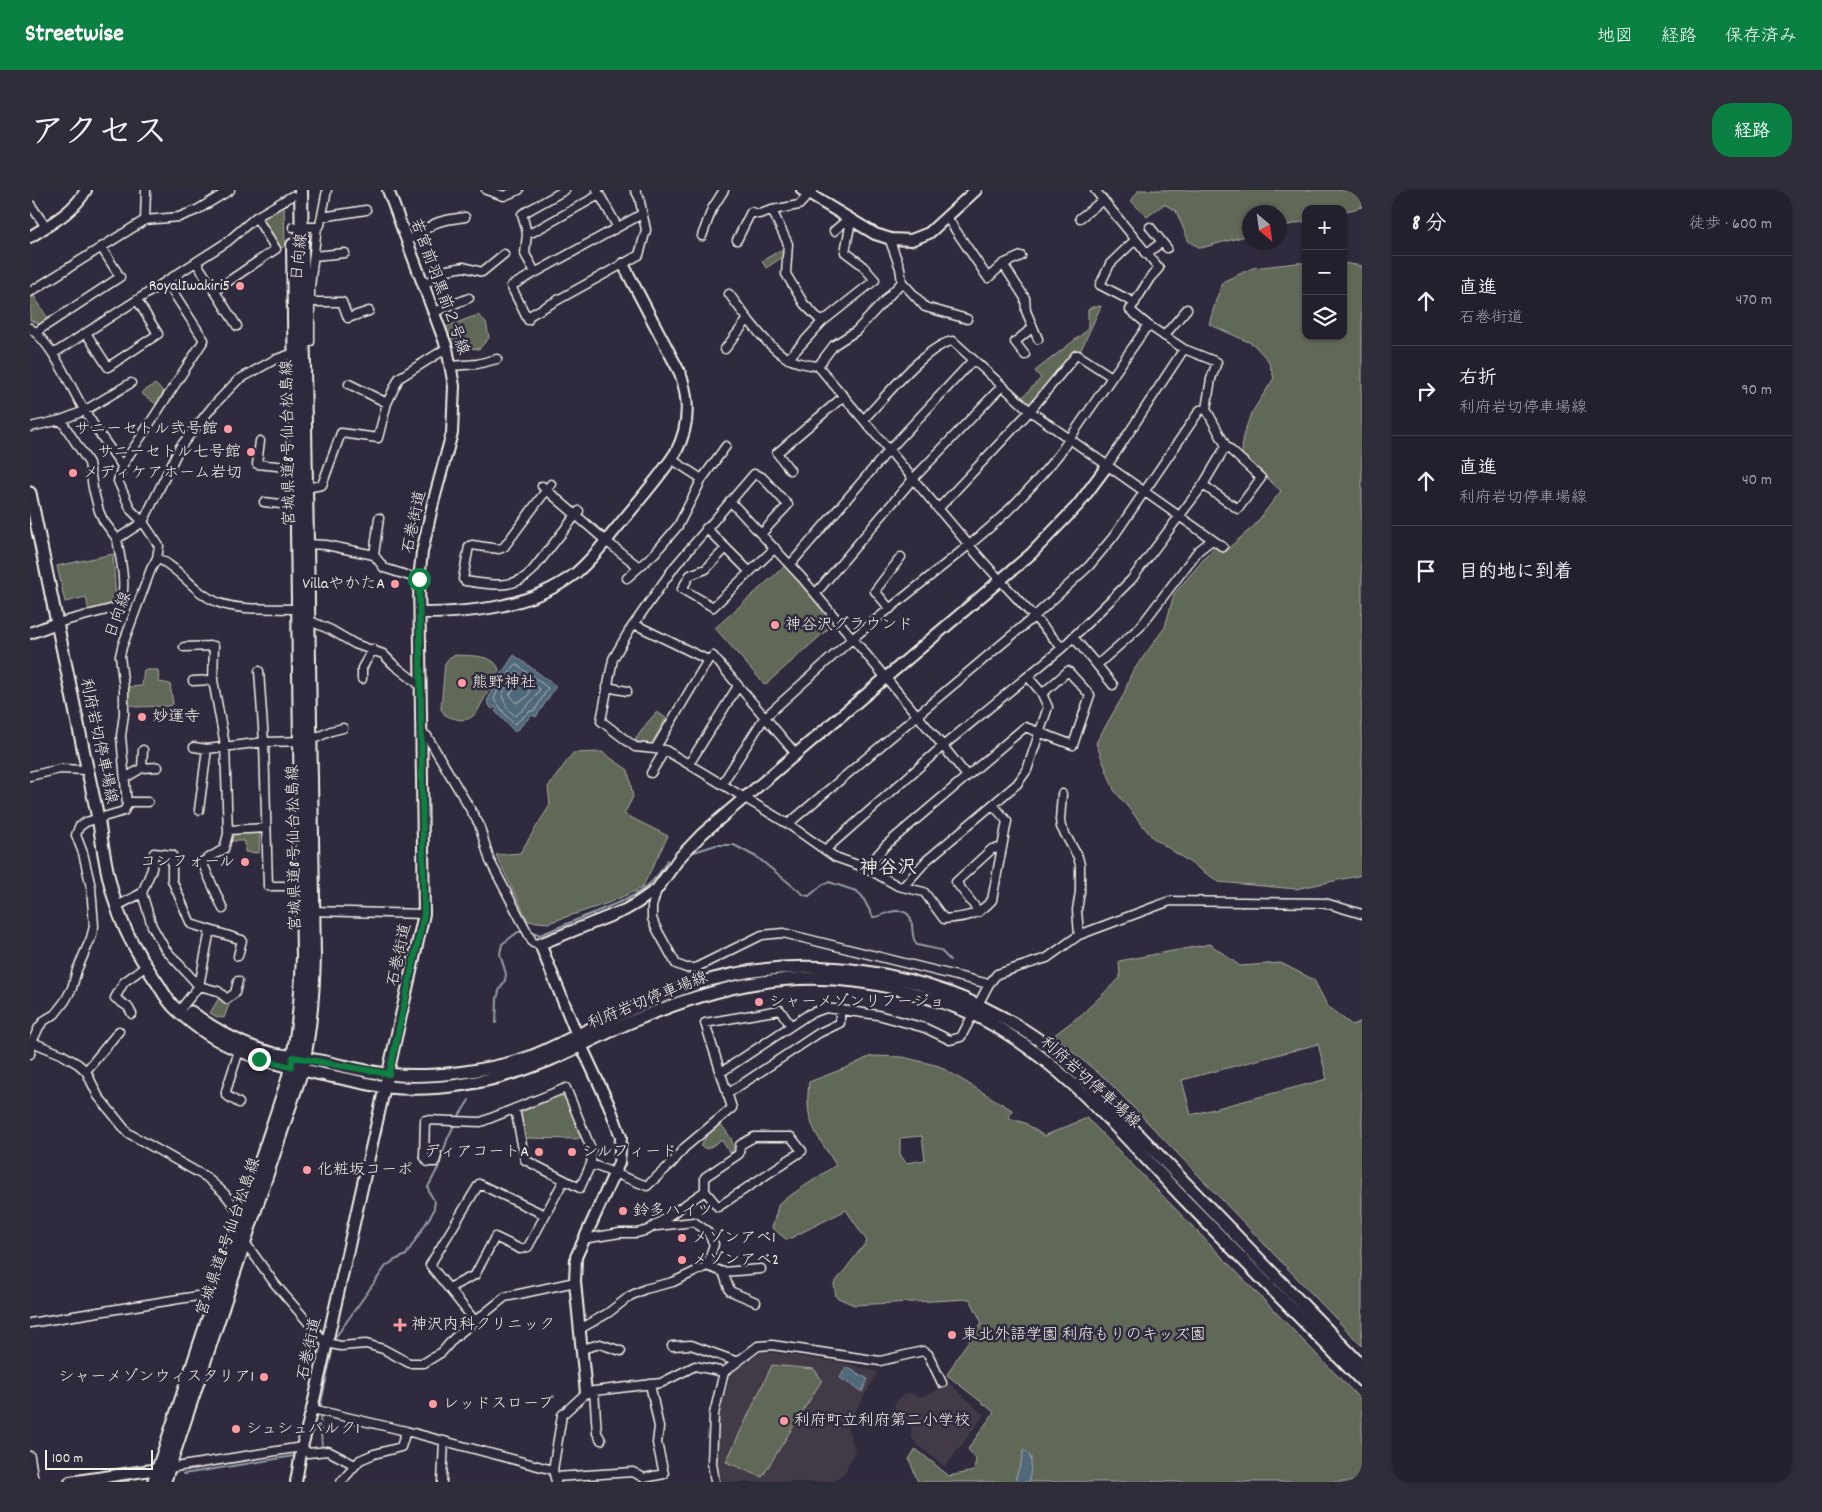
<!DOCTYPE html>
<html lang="ja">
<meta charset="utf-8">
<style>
:root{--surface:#23202e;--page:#2f2d3a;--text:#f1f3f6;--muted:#a3a3aa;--line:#403e4a;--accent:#0b8043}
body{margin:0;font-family:Dekko,"Klee One",sans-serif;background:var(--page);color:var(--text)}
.controls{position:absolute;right:15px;top:15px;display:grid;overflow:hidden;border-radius:10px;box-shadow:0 1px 4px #0004}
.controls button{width:45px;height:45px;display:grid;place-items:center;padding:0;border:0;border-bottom:1px solid var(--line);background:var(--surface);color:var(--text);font:25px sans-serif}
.compass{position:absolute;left:1212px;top:15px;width:45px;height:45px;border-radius:50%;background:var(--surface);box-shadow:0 1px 4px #0004;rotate:151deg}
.scale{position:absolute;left:15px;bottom:12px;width:108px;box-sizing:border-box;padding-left:5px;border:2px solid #f4f1e8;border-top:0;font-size:14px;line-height:18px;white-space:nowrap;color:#f4f1e8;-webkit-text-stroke:4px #2f2a3d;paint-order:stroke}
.stop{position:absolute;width:15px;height:15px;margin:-11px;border:4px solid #0b8043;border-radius:50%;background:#fff}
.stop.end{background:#0b8043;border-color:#fff;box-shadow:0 1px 5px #0008}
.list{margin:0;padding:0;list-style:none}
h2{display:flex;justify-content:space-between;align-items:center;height:65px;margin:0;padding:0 20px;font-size:21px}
h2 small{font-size:16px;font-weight:400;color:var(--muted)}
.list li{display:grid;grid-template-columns:32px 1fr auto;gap:15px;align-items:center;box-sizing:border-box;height:90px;padding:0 20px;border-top:1px solid var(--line)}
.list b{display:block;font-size:19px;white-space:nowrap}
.list p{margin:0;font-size:16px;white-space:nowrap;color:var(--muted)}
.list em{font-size:16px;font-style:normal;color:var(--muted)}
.icon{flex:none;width:28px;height:28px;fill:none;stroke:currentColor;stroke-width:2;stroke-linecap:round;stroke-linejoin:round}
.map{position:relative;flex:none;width:1332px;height:1292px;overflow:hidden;border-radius:20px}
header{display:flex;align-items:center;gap:30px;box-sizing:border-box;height:70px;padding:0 25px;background:var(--accent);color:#fff}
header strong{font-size:24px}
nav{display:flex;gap:28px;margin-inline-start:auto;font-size:18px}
.intro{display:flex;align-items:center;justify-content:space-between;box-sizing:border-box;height:120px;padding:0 30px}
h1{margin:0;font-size:35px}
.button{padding:12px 22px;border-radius:20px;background:var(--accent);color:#fff;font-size:18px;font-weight:700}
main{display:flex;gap:30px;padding:0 30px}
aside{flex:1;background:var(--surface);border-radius:20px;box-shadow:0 1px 4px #0004}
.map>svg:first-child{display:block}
.built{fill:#423a47}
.green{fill:#616759;stroke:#aaaca0;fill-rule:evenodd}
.water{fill:#50677a;stroke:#929ea6}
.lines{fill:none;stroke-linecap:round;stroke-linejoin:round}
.shore{stroke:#b2babc;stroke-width:1}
.stream{stroke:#929ea6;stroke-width:2}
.minor-casing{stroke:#f4f1e8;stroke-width:11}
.tertiary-casing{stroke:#f4f1e8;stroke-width:14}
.secondary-casing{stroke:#f4f1e8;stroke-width:15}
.primary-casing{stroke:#f4f1e8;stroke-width:16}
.minor{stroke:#2f2a3d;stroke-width:8}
.tertiary{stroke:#2f2a3d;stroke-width:10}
.secondary{stroke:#2f2a3d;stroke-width:11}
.primary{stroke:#2f2a3d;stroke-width:12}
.route{stroke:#0b8043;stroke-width:6}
.poi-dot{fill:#ff9aa2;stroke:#2f2a3d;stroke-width:2}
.labels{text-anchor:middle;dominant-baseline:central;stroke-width:5;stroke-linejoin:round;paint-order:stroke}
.street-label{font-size:16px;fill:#f4f1e8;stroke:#2f2a3d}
.poi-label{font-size:16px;fill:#f4f1e8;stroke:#2f2a3d;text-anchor:start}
.quarter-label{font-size:19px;font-weight:bold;fill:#f4f1e8;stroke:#2f2a3d}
</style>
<header>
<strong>Streetwise</strong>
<nav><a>地図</a><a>経路</a><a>保存済み</a></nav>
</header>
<div class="intro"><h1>アクセス</h1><a class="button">経路</a></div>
<main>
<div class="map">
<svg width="1332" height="1292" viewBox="0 0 1332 1292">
<rect width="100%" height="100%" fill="#2f2a3d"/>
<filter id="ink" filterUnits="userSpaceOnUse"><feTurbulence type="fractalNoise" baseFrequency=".02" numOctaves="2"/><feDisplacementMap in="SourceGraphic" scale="10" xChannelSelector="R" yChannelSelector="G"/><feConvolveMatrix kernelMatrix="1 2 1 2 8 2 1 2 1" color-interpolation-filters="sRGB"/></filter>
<g filter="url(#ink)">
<path class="built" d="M732,1161L814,1173L848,1182L817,1236L825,1261L815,1282L803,1292H694L689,1286L686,1270L689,1226L702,1181Z
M918,1192L954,1225L915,1277L888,1255L881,1247V1233L866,1222L864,1215L869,1208L875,1204L881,1203L890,1207L906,1201Z"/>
<path class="green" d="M1109,0H1332V17L1313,22V19H1276V31L1250,37V22H1220L1219,45L1171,58L1159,52L1146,21L1134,14L1117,27L1101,11Z
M254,13L255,56L249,59L228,28Z
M752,59L754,66L736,78L732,71Z
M1267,73H1276V146H1313V73L1332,76V685L1266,699L1189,692L1122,647L1084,600L1066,553L1094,504L1101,484L1135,437L1144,404L1185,356L1193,363L1224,336L1251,301L1212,265L1213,246L1221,224L1244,188L1238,170L1223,154L1179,134L1187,107L1194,91L1223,78Z
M3,104L18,129L10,134L0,130V106Z
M1071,116L1050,162L1042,163L999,216L991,209L1011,188L1005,181L1055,142L1058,137V120L1062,117Z
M448,125L456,132L459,148L449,159L421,156L415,137Z
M125,194L134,202L126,214L111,203Z
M83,364L86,411C79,419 69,419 59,422L56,407L35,412L27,376Z
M756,375L806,432L735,495L685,438Z
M426,465C439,466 467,464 469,481L447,522C437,534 427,530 415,525L411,519L415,473L420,467Z
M114,480H128L129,492L140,494L143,514L139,516L106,517L98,514V497L112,496Z
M627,522L636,528L621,555L611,554L605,550L617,533Z
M572,562L598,580L603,607L594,624L638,646L612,698L578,713L518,733L498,731L466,665L490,663L520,615L518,597L543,563Z
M230,642L229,663L215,662V651H200L202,643Z
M1180,754L1210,776L1251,773L1284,790L1298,817L1322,835L1332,831V1156L1077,890L1023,846L1052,824L1090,788L1089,771ZM1288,854L1297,889L1161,925L1152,890Z
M190,806L200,812L194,828L187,827L180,823Z
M841,866L873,867L909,876L982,920L979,928L995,933L1014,946L1057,928L1332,1211V1292H999L1001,1267L993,1262C993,1273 986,1281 985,1292H888L879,1269L886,1259L919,1286L944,1281L946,1269L938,1259L964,1222L917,1185L930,1163L952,1133L940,1109L824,1115L806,1107L804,1094L837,1051L816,1020L757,1050L742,1038L749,1013L806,975C785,942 774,932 779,892L818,877ZM892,946L895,970L876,973L870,964V948Z
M529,905L536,908L553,947L546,949L494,948L488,924Z
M691,934C697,943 708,954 701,964L692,951H690L677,959L670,956L680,942Z
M742,1175L784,1179L792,1190L732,1287L696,1272Z"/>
<path class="water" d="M484,465L526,496L506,527L502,525L485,542L465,521L467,519L465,517L462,519L457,512L464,495Z
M816,1177L838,1189L832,1202L810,1188Z
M994,1260C1005,1266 1000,1281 999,1292H985C987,1281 993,1272 993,1262Z"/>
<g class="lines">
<path class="shore" d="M486,474L518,498L505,520L499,522L485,534C474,526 472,518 464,509L469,497Z
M487,482L510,499C504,510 495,519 485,526L478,519L472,506L474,500Z
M489,493L499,499L500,502L496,508L486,513L480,505Z"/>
<path class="stream" d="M664,662L686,655H704L728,668L774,705L779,706L792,695L799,692L826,701L832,706L843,727C851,727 858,721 867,721C890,721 877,744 887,755L910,760L920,770
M501,741L510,745L597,709C615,700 629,688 637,670
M466,833L467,809L469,801L475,790L476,784L470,764L472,754L488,742H493
M427,929L439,910
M304,1152L305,1148L356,1076L365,1070L376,1065L403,1022L405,1012L399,1002L398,997L409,976L417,950L425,933
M290,1218L303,1157
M289,1258H292L290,1223
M153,1284L264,1266
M90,1292L99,1291"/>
<defs>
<path id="minor" d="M456,0L474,6L489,0
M567,0L587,36
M783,0L769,15L742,20L758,54L756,84L774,114L792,132
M0,14L16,37
M916,26L958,88L973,74L991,66
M292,27L336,20
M1050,28L1073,10
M115,30L116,0
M263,37H287
M1120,37L1132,52
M804,41L818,29
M497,43L503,42L569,5
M672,46L682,19L694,0
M377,50L391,45C401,30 418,30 435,27
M707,50L721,22L729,24L742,20
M1105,50L1080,74L1070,95L1105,113
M71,57L87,82
M1116,64L1132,52L1137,58
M284,66L315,63
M166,72L207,136
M973,74L995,108L996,121L1008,149
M505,82L495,64L497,43L492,24L535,0
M872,92L895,117L937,129
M393,94L409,87L417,80L434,77L452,82L474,64
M184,101L246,59L226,27
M0,102L115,30L149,27L167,20L200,0
M699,104C715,125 735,155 757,168C766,173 778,175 788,176L939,355C973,328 1002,298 1029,264L1118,135
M280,112H312L318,128L339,121
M404,122L439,108
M497,127L609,65L616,40L609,7L605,0
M498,130L481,96L612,24
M0,138C26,158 38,194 55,221C66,240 80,258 92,276L88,291L101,320L113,332L129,356L127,368L121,379L92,457L90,466L94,499V524L91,546L97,615L94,621L56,632L49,637L46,645L53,663L61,697L64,736L61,748L47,780L42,798L35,811L25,824L15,830L9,837L2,852L0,864
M6,142L90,87
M56,143L78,177L128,144L107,110
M1134,146L1157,119
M271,153L280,152V97L287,37L290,35L297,0
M695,159L718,129
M23,164L197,52L226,27L262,6
M995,165L985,152L1002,138
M758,169L792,132L845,90L831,74L815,62L821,31
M421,176L447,174L467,169
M788,176L804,155L826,141L872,92L870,78L859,48
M319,194L357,213
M834,229C853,210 897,154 923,151L1000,221L1193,357
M31,230L59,273L63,298L69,321L73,330L87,349
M0,237L31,230L54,221L101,193
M230,251L227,274L266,278
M641,269L672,289
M92,276L174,150L136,91
M1077,276L1154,159
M760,280L747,263L814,206
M521,294L474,357L469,359L442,355L439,356L433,389L435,391C458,394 483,401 502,381L549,321
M1173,295L1208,319L1231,288L1196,256
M512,296L576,351L609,377
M276,298L292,295L311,243L348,248L357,213L369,188L417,158
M700,311L772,388L913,556L795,660
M234,312L267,316
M908,319L1000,221L1046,165H1048L1082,187
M349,328L344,365L354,378L389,389
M113,332L150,257L183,216L208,190L244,170L264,163
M676,338L720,382
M732,343L758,315L732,287L724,284L645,376L599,441L583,469L571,531L605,557L635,560L758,634L805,667L836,678L868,696L894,702L914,729C934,727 947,727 962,710L977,631L963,615
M277,354L296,355L344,365
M696,358L676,379L660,385L652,399L683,417L745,358
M127,368C150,378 164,403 187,412C206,421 247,418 269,419
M760,375L859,260L943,170
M597,388L625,363L648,336L672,289L696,256
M786,403L883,289L972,196
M860,419L845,401L871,367
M278,430L301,440L325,454L353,464L364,475L391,496
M27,433L88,417C99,402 90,367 87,349L113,332
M604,434L678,470L625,559
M1043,447L1067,475
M154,457L184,456L183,490L195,555L198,644L194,659L172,672L193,719
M1032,458L1101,390L1173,295L1196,256L1176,219L1181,189L1187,172L1154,159L1118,135L1100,120L1120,88L1129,78L1065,0
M678,470L683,466L766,564
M229,481L234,552L238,696H272
M332,489V478L343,459
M163,491L183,490
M1083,495L1067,475L1110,437L1168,361L1182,350
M577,497L597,501
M392,543L397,546L449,634L460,671L503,753L510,754
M164,557L177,559L234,552L279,551L301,541L313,538
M659,574L708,496
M112,578L128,577
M621,583L635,560
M0,586L30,579L57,580
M95,588L112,578L113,560
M692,594L734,528L823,448L939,355C969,391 1002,423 1032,458L913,556L937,586
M1032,604L1030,630L1031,637L1048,667L1050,675V702L1047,720L1049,745
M97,612H118
M169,620L177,559
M758,634L1005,426L1059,376L1084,346L1170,220L1176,219
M198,640L236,638
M836,678L856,655L995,537L1043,555L1060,505L1038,481L1012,504
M873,697L897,670L987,594L997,580L1018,517L1011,502L998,487
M627,699L622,717V728L625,736L646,774L656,778H665L732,745L753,743L959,794
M112,703L122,736L135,759L169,796L188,801L197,809L205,803L208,791
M87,716L112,703L122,679L124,663L142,665V690L161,734L180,740L169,796L153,816
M282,721L394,724
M949,722L926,692L962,659L972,658
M180,740L212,750L208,766
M102,824L98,817L85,808L94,792L115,777
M2,852L31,864L48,874L56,881L68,906L98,943L176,987L194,1003L205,1017L214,1020
M209,861L196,901V905L209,913
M56,881L89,841
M690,883L779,824L796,818L848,825L895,838L920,850L931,847L959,794L967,784L1017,768L1049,745L1140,711L1295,713L1332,724
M697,904L789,843L810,833V820
M724,947H761L772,961L688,1017L675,1001V987L709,964L710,955Z
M395,960H402L407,964L405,972H398L394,966L395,930L451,932L536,898L562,961L561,974L550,998L495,970L485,919
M561,974L617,996L642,973L654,958L702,918L675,833L750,820L761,836
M627,1036L664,1032L677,1041L684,1054L677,1076
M553,1049L590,1043H607L618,1040L675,1001
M214,1051L245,1094L296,1153L311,1156L336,1154L353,1159L379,1173H394L412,1162L424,1148L475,1107L545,1092
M693,1082L700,1101L726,1112
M419,1098L445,1085L465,1047L490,1059L498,1057L534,990
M445,1131L400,1075L449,994L515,1025
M0,1133L186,1103
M550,1139L578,1123L600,1106L615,1099L643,1092L677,1076L693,1082L731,1079
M642,1156L661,1155L708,1172
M552,1159L570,1154L591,1161
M564,1201L567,1243L571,1250
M282,1219L376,1241L523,1280
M0,1266L4,1292
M139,1278L272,1257L278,1263L298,1261L325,1275
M525,1287L603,1282L614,1288L634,1284L627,1253L629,1237L620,1194
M311,1292L330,1270L344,1264L371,1257L376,1241
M412,1292L414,1251
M526,1292L523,1280L532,1225L556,1203L564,1201L631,1193L665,1176L694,1182
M685,1292L682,1273L684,1224L694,1182L728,1156L742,1155L850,1171L893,1161L898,1164L912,1193"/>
<path id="tertiary" d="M772,0L845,44L861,49L881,50L899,43L946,0
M0,47C20,34 44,22 56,0
M390,423C443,423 502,417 546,383C566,366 582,343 599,323C615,303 632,284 646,262C659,237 660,210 650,183L593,74
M0,443L27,433
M556,1203L545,1092L546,1067L589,973L591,947L579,915L551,855L510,754L595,720L607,713L627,699L650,667L672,644L1001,364L1048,315L1077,276
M40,1292L135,1278
M266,1292L272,1257L282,1219L394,724L389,389L392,362L403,313L422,243L424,196L417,158L358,0"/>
<path id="secondary" d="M0,303C17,388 35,473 53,558C58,583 64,608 69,633C74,667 80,704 94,736C103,757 115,775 128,794C133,802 137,810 144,817C189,862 241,873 300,886C319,889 338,895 357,897C412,902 467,891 517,871C544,860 569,846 596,834C685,795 771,774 867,799C897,807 930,816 958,832C1037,875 1095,948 1157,1012C1215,1072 1274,1131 1332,1191
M161,822C186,841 215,857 245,864C260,867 275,868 290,871C312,875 335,882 358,884C398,889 461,881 500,867C520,859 539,849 558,840C592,823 627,807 663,795C773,759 900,780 997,842C1027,861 1053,888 1079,914L1332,1176"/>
<path id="primary" d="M124,1292L258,890C268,850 271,808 273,767L263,55
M134,1292L272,879C280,841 283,804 284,766L271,0"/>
</defs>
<use href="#minor" class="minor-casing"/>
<use href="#tertiary" class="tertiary-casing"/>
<use href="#secondary" class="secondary-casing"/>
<use href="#primary" class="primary-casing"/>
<use href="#minor" class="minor"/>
<use href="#tertiary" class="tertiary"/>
<use href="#secondary" class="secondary"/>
<use href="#primary" class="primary"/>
</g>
</g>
<g class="lines" filter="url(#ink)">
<path class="route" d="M229,869L261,877L263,867L359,884L394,724L389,389"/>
</g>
<g class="poi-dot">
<circle cx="210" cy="96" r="5"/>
<circle cx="198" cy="239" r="5"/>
<circle cx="221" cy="262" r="5"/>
<circle cx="43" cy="283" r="5"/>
<circle cx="365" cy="394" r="5"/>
<circle cx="745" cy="435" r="5"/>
<circle cx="432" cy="493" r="5"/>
<circle cx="112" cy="527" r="5"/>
<circle cx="215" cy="672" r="5"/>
<circle cx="729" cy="812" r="5"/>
<circle cx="509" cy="962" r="5"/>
<circle cx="542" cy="962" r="5"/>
<circle cx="277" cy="980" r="5"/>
<circle cx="593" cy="1021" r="5"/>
<circle cx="652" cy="1048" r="5"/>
<circle cx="652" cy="1070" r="5"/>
<path d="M367.5 1127.5h5v5h5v5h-5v5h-5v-5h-5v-5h5z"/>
<circle cx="922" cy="1145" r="5"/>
<circle cx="234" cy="1187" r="5"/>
<circle cx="403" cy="1214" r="5"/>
<circle cx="754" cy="1231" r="5"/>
<circle cx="206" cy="1239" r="5"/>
</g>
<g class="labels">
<g class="street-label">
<text transform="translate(270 67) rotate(-84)">日向線</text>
<text transform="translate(409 97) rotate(70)">若宮前羽黒前２号線</text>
<text transform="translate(259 253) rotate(-91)">宮城県道8号仙台松島線</text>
<text transform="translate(385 332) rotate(-78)">石巻街道</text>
<text transform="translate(89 425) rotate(-70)">日向線</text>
<text transform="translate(68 551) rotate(78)">利府岩切停車場線</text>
<text transform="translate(265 658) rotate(-91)">宮城県道8号仙台松島線</text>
<text transform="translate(370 765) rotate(-78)">石巻街道</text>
<text transform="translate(618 811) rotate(-22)">利府岩切停車場線</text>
<text transform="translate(1060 893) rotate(42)">利府岩切停車場線</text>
<text transform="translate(199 1047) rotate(-71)">宮城県道8号仙台松島線</text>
<text transform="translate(280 1159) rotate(-78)">石巻街道</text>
</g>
<g class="poi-label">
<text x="200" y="96" text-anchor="end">RoyalIwakiri5</text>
<text x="188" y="239" text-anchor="end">サニーセトル弐号館</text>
<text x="211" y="262" text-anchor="end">サニーセトル七号館</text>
<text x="53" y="283">メディケアホーム岩切</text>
<text x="355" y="394" text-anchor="end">VillaやかたA</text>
<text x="755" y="435">神谷沢グラウンド</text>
<text x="442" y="493">熊野神社</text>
<text x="122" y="527">妙運寺</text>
<text x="205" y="672" text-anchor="end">コンフォール</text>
<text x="739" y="812">シャーメゾンリフージョ</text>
<text x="499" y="962" text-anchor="end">ディアコートA</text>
<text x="552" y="962">シルフィード</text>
<text x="287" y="980">化粧坂コーポ</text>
<text x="603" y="1021">鈴多ハイツ</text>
<text x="662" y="1048">メゾンアベ1</text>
<text x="662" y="1070">メゾンアベ2</text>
<text x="381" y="1135">神沢内科クリニック</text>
<text x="932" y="1145">東北外語学園 利府もりのキッズ園</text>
<text x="224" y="1187" text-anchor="end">シャーメゾンウィスタリア1</text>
<text x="413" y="1214">レッドスロープ</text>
<text x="764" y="1231">利府町立利府第二小学校</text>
<text x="216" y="1239">シュシュパルク1</text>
</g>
<g class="quarter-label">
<text x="858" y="679">神谷沢</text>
</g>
</g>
</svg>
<div class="controls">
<button>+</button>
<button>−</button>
<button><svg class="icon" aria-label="layers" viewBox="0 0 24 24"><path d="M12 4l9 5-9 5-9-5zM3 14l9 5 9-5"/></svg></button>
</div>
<svg class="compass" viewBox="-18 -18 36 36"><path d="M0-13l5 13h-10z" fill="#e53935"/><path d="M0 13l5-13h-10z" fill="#a3a3aa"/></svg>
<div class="scale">100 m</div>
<div class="stop" style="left:389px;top:389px"></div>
<div class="stop end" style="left:229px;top:869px"></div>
</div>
<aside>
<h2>8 分<small>徒歩 · 600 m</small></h2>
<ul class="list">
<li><svg class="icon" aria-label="ahead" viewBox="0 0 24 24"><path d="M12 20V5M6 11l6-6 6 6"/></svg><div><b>直進</b><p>石巻街道</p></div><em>470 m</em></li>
<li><svg class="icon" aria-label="right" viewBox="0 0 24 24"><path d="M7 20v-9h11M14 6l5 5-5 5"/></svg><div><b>右折</b><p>利府岩切停車場線</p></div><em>90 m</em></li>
<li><svg class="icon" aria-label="ahead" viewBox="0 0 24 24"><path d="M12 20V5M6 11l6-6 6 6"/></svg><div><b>直進</b><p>利府岩切停車場線</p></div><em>40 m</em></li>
<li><svg class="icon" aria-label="arrive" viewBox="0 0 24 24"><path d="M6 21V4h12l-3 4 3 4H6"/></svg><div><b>目的地に到着</b></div></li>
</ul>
</aside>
</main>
